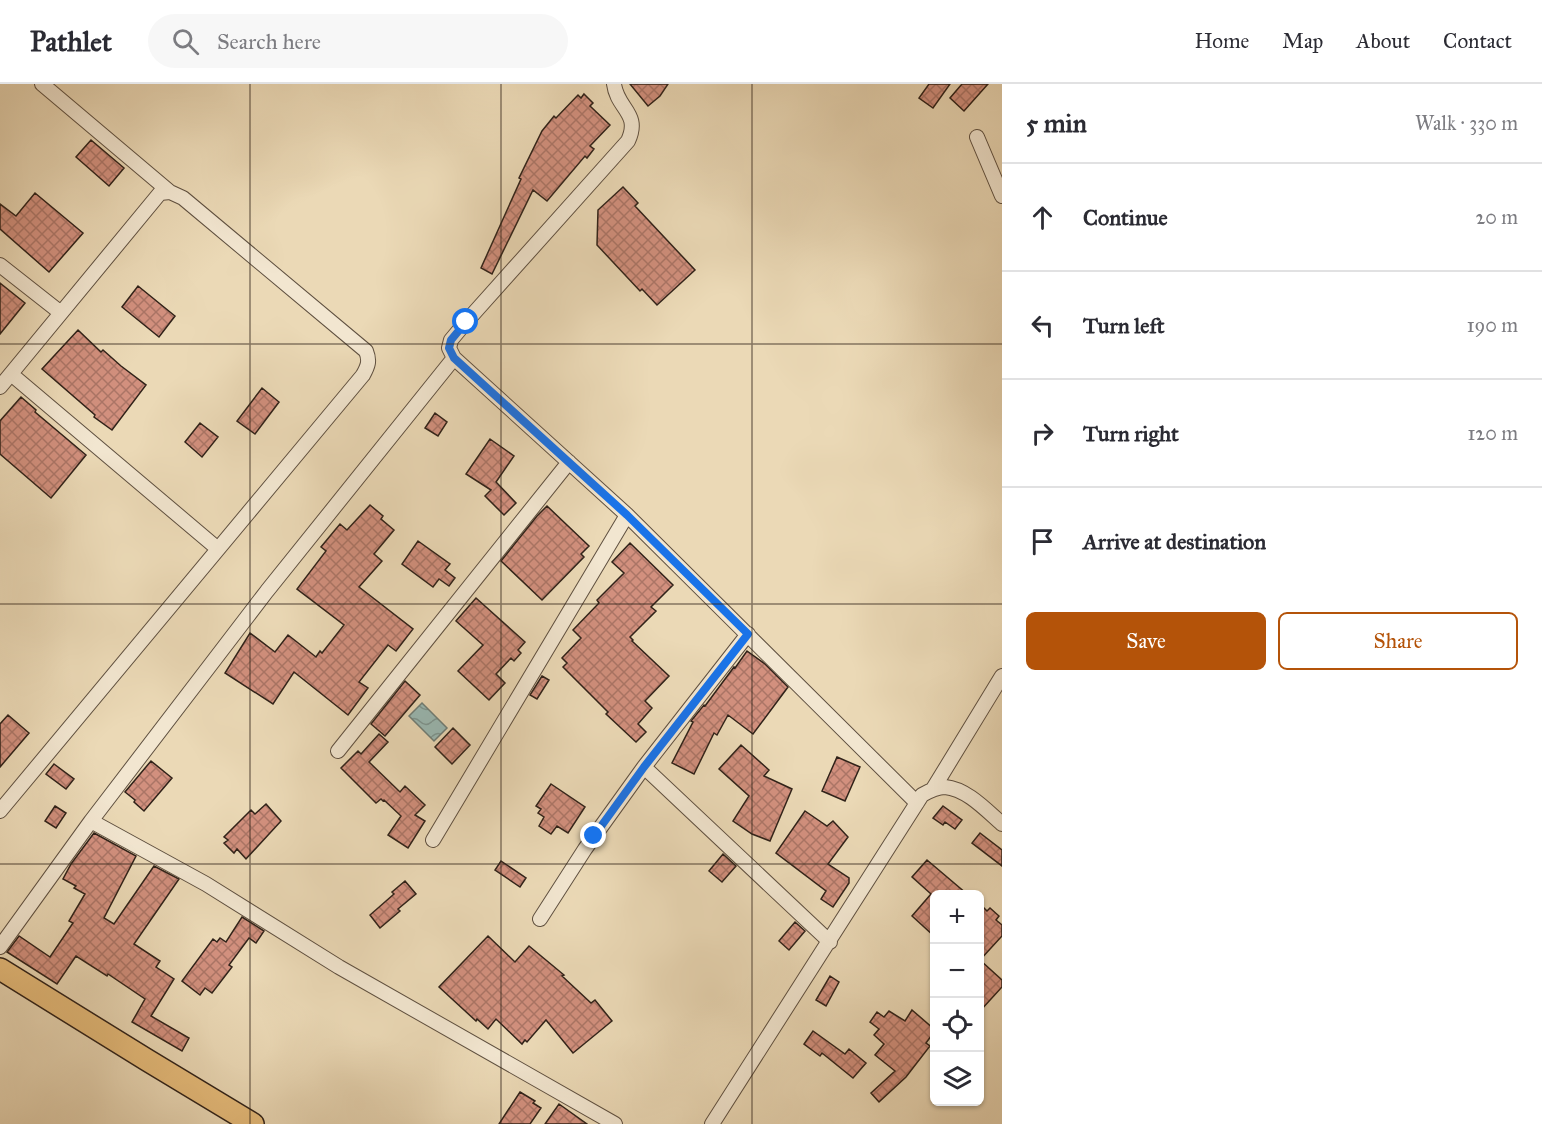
<!DOCTYPE html>
<meta charset="utf-8">
<style>
:root{--surface:#fff;--page:#f7f7f7;--text:#2b2b33;--muted:#7c7c81;--line:#e1e1e2;--accent:#b45309}
body{margin:0;font-family:"IM FELL Great Primer",serif;background:var(--page);color:var(--text)}
.controls{position:absolute;right:18px;bottom:18px;display:grid;overflow:hidden;border-radius:9px;box-shadow:0 2px 4px #0004}
.controls button{width:54px;height:54px;display:grid;place-items:center;padding:0;border:0;border-bottom:2px solid var(--line);background:var(--surface);color:var(--text);font:30px sans-serif}
.stop{position:absolute;width:18px;height:18px;margin:-14px;border:4px solid #1a73e8;border-radius:50%;background:#fff}
.stop.end{background:#1a73e8;border-color:#fff;box-shadow:0 2px 6px #0008}
.list{margin:0;padding:0;list-style:none}
h2{display:flex;justify-content:space-between;align-items:center;height:78px;margin:0;padding:0 24px;font-size:26px}
h2 small{font-size:20px;font-weight:400;color:var(--muted)}
.list li{display:grid;grid-template-columns:39px 1fr auto;gap:18px;align-items:center;box-sizing:border-box;height:108px;padding:0 24px;border-top:2px solid var(--line)}
.list b{display:block;font-size:22px;white-space:nowrap}
.list em{font-size:20px;font-style:normal;color:var(--muted)}
.actions{display:flex;gap:12px;padding:18px 24px}
.actions a{flex:1;padding:14px 0;border:2px solid var(--accent);border-radius:9px;text-align:center;font-size:21px;color:var(--accent)}
.actions .main{background:var(--accent);color:#fff}
.icon{flex:none;width:33px;height:33px;fill:none;stroke:currentColor;stroke-width:2;stroke-linecap:round;stroke-linejoin:round}
.map{position:relative;flex:none;width:1002px;height:1040px;overflow:hidden}
header{display:flex;align-items:center;gap:36px;box-sizing:border-box;height:84px;padding:0 30px;background:var(--surface);border-bottom:2px solid var(--line)}
header strong{font-size:28px}
nav{display:flex;gap:33px;margin-inline-start:auto;font-size:21px}
.search{width:420px;height:54px;background:var(--page);display:flex;align-items:center;gap:15px;box-sizing:border-box;padding:0 21px;border-radius:33px;color:var(--muted);font-size:22px}
main{display:flex}
aside{flex:1;background:var(--surface)}
.map>svg:first-child{display:block}
.water{fill:url(#water-waves);stroke:#6f7d76;stroke-width:1.5}
.building{fill:url(#building-cross-hatch);stroke:#302219;stroke-width:1.5}
.lines{fill:none;stroke-linecap:round;stroke-linejoin:round}
.minor-casing{stroke:#5f5040;stroke-width:16}
.highway-casing{stroke:#302219;stroke-width:24}
.minor{stroke:#f2e6d0;stroke-width:14}
.highway{stroke:#e6bc7b;stroke-width:21}
.route{stroke:#1a73e8;stroke-width:8}
.grid{fill:none;stroke:#302219;stroke-width:1.5;stroke-opacity:0.55}
</style>
<header>
<strong>Pathlet</strong>
<div class="search"><svg class="icon" aria-label="search" viewBox="0 0 24 24"><circle cx="10" cy="10" r="6"/><path d="M15 15l6 6"/></svg>Search here</div>
<nav><a>Home</a><a>Map</a><a>About</a><a>Contact</a></nav>
</header>
<main>
<div class="map">
<svg width="1002" height="1040" viewBox="0 0 1002 1040">
<defs>
<pattern id="water-waves" width="16" height="10" patternUnits="userSpaceOnUse" patternTransform="scale(1.5)"><rect width="16" height="10" fill="#99b9b4"/><path d="M0 5q4-4 8 0t8 0" fill="none" stroke="#7d9692"/></pattern>
<pattern id="building-cross-hatch" width="8" height="8" patternUnits="userSpaceOnUse" patternTransform="scale(1.5)"><rect width="8" height="8" fill="#d2907e"/><path d="M0 0l8 8M0 8l8-8" fill="none" stroke="#ab7566"/></pattern>
</defs>
<rect width="100%" height="100%" fill="#ebd9b6"/>
<filter id="stains"><feTurbulence type="fractalNoise" baseFrequency=".00333" numOctaves="4"/><feColorMatrix values="0 0 0 0 .2 0 0 0 0 .09 0 0 0 0 .02 0 0 0 .5 -.17"/></filter>
<radialGradient id="worn" r=".72"><stop offset=".6" stop-color="#630" stop-opacity="0"/><stop offset="1" stop-color="#630" stop-opacity=".3"/></radialGradient>
<path class="water" d="M422,619L447,644L434,657L409,632Z"/>
<path class="building" d="M630,0H668L660,12L648,22Z
M929,0H950L933,24L919,14Z
M962,0H988L964,27L950,14Z
M584,10L593,19L590,22L610,41L590,62L594,65L587,74L585,72L547,117L533,106L492,190L481,184L521,95L519,94L542,47L554,32L556,34L578,11L581,14Z
M91,56L124,84L109,102L76,73Z
M623,103L638,119L635,122L695,186L657,221L642,205L640,207L597,161L598,126Z
M35,109L83,149L49,188L0,145V120L16,132Z
M0,199L25,219L0,250Z
M138,202L175,232L159,253L122,223Z
M78,246L101,268L103,266L121,282L146,301L112,346L94,333L95,331L42,285Z
M262,304L279,318L255,350L237,337Z
M21,313L36,326L35,328L86,371L51,414L0,370V337Z
M435,329L447,338L438,352L425,344Z
M200,339L218,353L202,373L185,358Z
M490,355L514,372L496,398L516,419L504,431L485,412L491,406L466,390Z
M370,421L383,432L381,435L394,446L374,470L382,477L359,503L413,545L396,567L388,561L359,598L368,604L348,631L294,588L273,620L225,589L250,549L275,568L288,551L316,573L320,567L322,569L344,541L297,505L326,467L321,463L340,440L347,446Z
M547,422L589,462L581,470L584,473L542,516L501,477L537,432Z
M418,457L450,480L445,486L455,494L449,502L439,495L433,503L402,480Z
M630,459L673,501L651,523L656,527L630,553L633,556L632,557L669,592L645,617L652,624L638,640L646,648L636,658L606,630L608,628L563,583L567,579L562,574L581,554L573,546L599,519L597,516L624,489L612,478Z
M476,514L525,558L518,566L521,569L514,577L511,574L496,590L505,599L489,616L458,587L483,561L456,537Z
M747,567L765,580L788,603L753,650L728,631L717,651L714,649L694,690L672,679L693,638L691,637L704,621L705,622L734,583L735,584Z
M542,592L549,596L537,615L530,611Z
M405,597L420,611L385,652L371,640Z
M8,631L29,649L0,683V640Z
M453,644L470,661L452,680L435,663Z
M379,650L388,658L369,678L400,708L405,702L425,721L415,731L425,737L408,764L388,751L401,732L384,716L383,717L381,715L376,719L341,684L358,667L361,670Z
M741,661L769,686L764,692L792,705L770,757L752,750L733,737L749,712L719,685Z
M837,673L860,683L845,717L822,707Z
M151,677L172,694L144,727L134,718L135,716L125,708Z
M54,680L74,695L66,705L46,690Z
M551,700L585,723L568,749L557,742L551,750L539,742L544,733L538,729L541,725L536,722Z
M266,720L281,737L246,775L237,765L234,769L224,759L228,756L224,753L251,726L255,730Z
M55,722L66,729L56,744L45,737Z
M943,722L962,736L955,745L945,738L943,741L933,734Z
M805,727L827,742L833,737L848,753L828,780L849,794V799L833,823L821,815L826,807L776,769Z
M94,749L136,772L104,834L114,840L154,782L179,795L134,860L160,877L156,883L174,895L151,932L189,954L182,967L132,938L145,915L108,890L107,892L76,872L57,900L7,868L19,852L50,873L73,839L69,837L85,810L74,804L76,802L63,795L71,780Z
M980,749L1002,766V782L972,759Z
M723,770L736,782L722,798L709,787Z
M927,776L967,810H934V852L912,832L931,810L912,793Z
M501,777L526,794L520,803L495,786Z
M405,797L416,810L398,825L400,827L380,844L370,831L394,810L392,808Z
M980,820L987,827L990,824L999,832L996,836L1002,841V852L980,876L1002,896V903L980,927Z
M242,833L264,847L256,859L249,854L229,881L232,883L212,909L205,904L200,911L182,897L213,855L217,858L220,854L226,858Z
M795,838L805,847L789,866L779,857Z
M488,852L515,878L529,862L564,891L562,892L591,919L595,916L612,937L573,969L546,936L527,958L525,956L522,960L496,935L488,945L477,935L476,937L439,903Z
M830,892L839,898L826,922L816,916Z
M912,926L934,945V948L926,959L930,962L906,993L879,1018L871,1009L895,987L875,971L884,960L874,951L879,945L870,938L877,928L884,933L889,927L905,937Z
M813,947L845,970L849,965L866,979L853,994L822,969L820,972L804,960Z
M520,1008L535,1017L533,1019L541,1024L530,1040H499Z
M559,1020L587,1040H545Z"/>
<g class="lines">
<defs>
<path id="minor" d="M614,0C617,25 641,29 628,57L466,238L451,256L449,264L454,274L627,431L917,719
M977,53L1002,112
M0,181L61,229
M11,290L218,465
M0,303L160,109L170,108
M338,667L569,378
M644,683L830,858
M933,705L1002,592
M0,727L363,291C368,282 370,277 366,267L183,114L170,108L42,0
M91,737L206,800L339,883L615,1040
M433,756L627,431
M540,835L585,765L644,683L748,550
M0,863L91,737L267,507L454,274
M712,1040L922,711C929,707 937,703 945,703C967,705 986,726 1002,740"/>
<path id="highway" d="M0,885L147,976L253,1040"/>
</defs>
<use href="#minor" class="minor-casing"/>
<use href="#highway" class="highway-casing"/>
<use href="#minor" class="minor"/>
<use href="#highway" class="highway"/>
</g>
<g class="lines">
<path class="route" d="M466,238L451,256L449,264L454,274L627,431L748,550L644,683L594,752"/>
</g>
<path class="grid" d="M250,0V1040M501,0V1040M752,0V1040M0,260H1002M0,520H1002M0,780H1002"/>
<rect width="100%" height="100%" filter="url(#stains)"/>
<rect width="100%" height="100%" fill="url(#worn)"/>
</svg>
<div class="controls">
<button>+</button>
<button>−</button>
<button><svg class="icon" aria-label="locate" viewBox="0 0 24 24"><circle cx="12" cy="12" r="6"/><path d="M12 2v4M12 18v4M2 12h4M18 12h4"/></svg></button>
<button><svg class="icon" aria-label="layers" viewBox="0 0 24 24"><path d="M12 4l9 5-9 5-9-5zM3 14l9 5 9-5"/></svg></button>
</div>
<div class="stop" style="left:466px;top:238px"></div>
<div class="stop end" style="left:594px;top:752px"></div>
</div>
<aside>
<h2>5 min<small>Walk · 330 m</small></h2>
<ul class="list">
<li><svg class="icon" aria-label="ahead" viewBox="0 0 24 24"><path d="M12 20V5M6 11l6-6 6 6"/></svg><div><b>Continue</b></div><em>20 m</em></li>
<li><svg class="icon" aria-label="left" viewBox="0 0 24 24"><path d="M17 20v-9H6M10 6l-5 5 5 5"/></svg><div><b>Turn left</b></div><em>190 m</em></li>
<li><svg class="icon" aria-label="right" viewBox="0 0 24 24"><path d="M7 20v-9h11M14 6l5 5-5 5"/></svg><div><b>Turn right</b></div><em>120 m</em></li>
<li><svg class="icon" aria-label="arrive" viewBox="0 0 24 24"><path d="M6 21V4h12l-3 4 3 4H6"/></svg><div><b>Arrive at destination</b></div></li>
</ul>
<div class="actions"><a class="main">Save</a><a>Share</a></div>
</aside>
</main>
